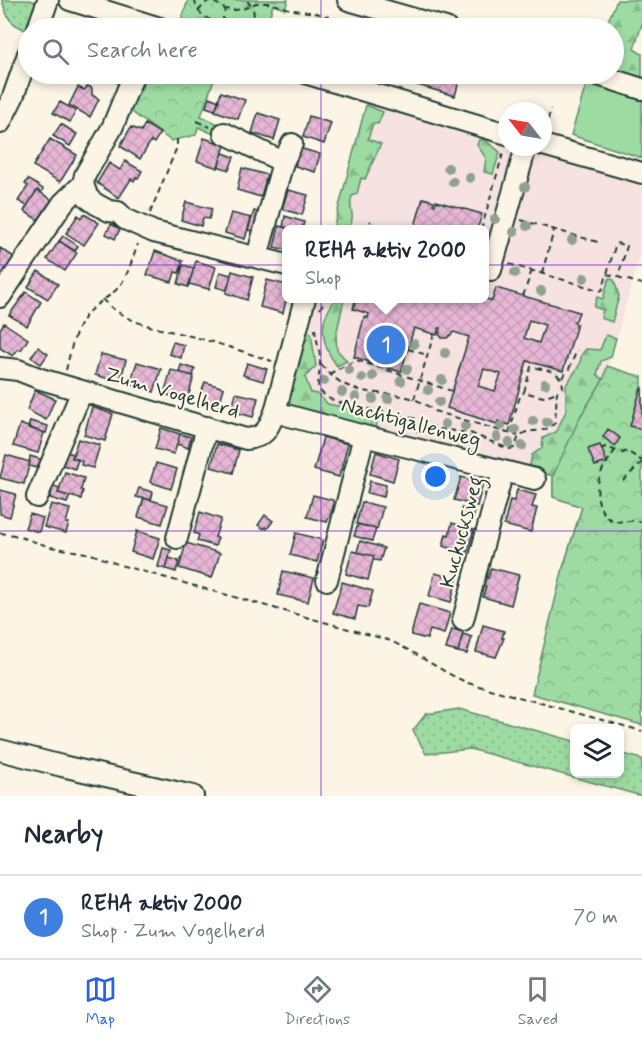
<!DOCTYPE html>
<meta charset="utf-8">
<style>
:root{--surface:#fff;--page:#f2f2f3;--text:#1f2937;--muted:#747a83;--line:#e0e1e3;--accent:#2563eb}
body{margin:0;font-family:Mynerve,sans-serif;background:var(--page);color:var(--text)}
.controls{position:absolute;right:18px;bottom:18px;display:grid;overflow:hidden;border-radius:9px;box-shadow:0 3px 9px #0003}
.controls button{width:54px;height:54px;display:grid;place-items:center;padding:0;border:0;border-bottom:2px solid var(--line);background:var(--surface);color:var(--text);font:30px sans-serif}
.compass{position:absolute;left:498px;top:102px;width:54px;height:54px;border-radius:50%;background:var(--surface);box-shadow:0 3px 9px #0003;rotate:301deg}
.you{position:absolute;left:436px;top:477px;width:21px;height:21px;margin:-15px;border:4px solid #fff;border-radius:50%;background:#1a73e8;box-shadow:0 0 0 9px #1a73e833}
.badge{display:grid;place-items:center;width:39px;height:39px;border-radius:50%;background:var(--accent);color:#fff;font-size:20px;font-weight:700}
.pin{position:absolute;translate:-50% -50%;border:3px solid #fff;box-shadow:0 2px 6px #0006}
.popup{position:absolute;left:282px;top:225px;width:207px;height:78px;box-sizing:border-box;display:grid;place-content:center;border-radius:9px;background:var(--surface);filter:drop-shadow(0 2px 4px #0005);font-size:20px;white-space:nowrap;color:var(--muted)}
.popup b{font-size:22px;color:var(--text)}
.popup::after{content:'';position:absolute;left:50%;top:100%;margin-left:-12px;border:12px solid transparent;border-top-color:var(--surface)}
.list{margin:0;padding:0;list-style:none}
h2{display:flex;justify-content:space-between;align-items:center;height:78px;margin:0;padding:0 24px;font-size:26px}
h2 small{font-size:20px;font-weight:400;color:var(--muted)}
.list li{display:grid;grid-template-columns:39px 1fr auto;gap:18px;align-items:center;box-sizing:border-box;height:84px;padding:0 24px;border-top:2px solid var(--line)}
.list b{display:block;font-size:22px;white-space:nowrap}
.list p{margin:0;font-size:20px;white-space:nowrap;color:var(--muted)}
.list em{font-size:20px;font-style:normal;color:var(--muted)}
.icon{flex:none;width:33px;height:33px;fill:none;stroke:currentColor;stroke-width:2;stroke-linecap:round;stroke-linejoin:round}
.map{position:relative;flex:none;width:642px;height:796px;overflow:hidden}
.search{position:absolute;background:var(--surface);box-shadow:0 3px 9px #0003;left:18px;right:18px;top:18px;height:66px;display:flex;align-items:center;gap:15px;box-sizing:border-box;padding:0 21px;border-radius:33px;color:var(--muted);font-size:22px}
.sheet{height:162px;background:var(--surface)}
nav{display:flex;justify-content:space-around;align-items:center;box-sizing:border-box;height:84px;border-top:2px solid var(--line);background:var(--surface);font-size:16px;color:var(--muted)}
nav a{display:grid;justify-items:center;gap:3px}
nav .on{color:var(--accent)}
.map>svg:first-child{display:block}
.built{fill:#f6e2e0}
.grass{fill:url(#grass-dots);stroke:#5e8c6b;stroke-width:1.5}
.forest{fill:url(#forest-firs);stroke:#5e8c6b;stroke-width:1.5}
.park{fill:url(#park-crowns);stroke:#5e8c6b;stroke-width:1.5}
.garden{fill:#9ddba2;stroke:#5e8c6b;stroke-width:1.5}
.building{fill:url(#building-cross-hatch);stroke:#1f3d34;stroke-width:1.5;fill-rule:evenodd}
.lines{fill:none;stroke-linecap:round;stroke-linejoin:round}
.minor-casing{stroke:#1f3d34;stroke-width:24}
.path{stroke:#1f3d34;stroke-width:2;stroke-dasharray:6 4.5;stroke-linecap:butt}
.minor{stroke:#fcf5e5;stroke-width:20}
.tree{fill:#90a190}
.grid{fill:none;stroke:#7b2cbf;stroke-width:1.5;stroke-opacity:0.55}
.labels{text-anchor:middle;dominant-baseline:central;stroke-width:4.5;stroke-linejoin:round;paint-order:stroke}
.street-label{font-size:21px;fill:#1f3d34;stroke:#fcf5e5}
</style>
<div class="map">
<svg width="642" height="796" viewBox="0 0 642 796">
<defs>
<pattern id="grass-dots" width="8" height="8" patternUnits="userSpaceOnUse" patternTransform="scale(1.5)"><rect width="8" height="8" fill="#9ddba2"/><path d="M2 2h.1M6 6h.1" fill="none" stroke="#87bd8c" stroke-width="1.8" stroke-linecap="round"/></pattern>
<pattern id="forest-firs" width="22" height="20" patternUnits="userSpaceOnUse" patternTransform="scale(1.5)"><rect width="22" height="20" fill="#9ddba2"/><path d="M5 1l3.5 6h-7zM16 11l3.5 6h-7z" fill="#87bd8c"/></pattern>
<pattern id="park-crowns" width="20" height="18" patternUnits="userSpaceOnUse" patternTransform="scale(1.5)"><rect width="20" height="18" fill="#9ddba2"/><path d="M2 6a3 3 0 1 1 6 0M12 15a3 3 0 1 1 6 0" fill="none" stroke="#87bd8c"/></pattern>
<pattern id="building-cross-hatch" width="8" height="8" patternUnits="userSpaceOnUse" patternTransform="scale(1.5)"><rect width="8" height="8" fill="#e7b6d6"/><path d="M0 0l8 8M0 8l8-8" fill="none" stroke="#c69db8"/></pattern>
</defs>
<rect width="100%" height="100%" fill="#fcf5e5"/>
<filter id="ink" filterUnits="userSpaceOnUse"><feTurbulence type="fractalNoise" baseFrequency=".0167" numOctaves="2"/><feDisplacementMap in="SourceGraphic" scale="12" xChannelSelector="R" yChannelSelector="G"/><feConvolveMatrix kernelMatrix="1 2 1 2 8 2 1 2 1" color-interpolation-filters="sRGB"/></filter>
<g filter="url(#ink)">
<path class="built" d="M367,101L507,143V147H521L642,186V248L605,378L580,417L553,476L286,406L315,299L485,298V230L333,229Z"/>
<path class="grass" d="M2,0H29L36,2L37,5L28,31C9,23 8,20 2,0Z
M459,709L574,741V774H620V753L642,759V796L470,749L426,754L413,730L426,714Z"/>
<path class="forest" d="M617,0H642V24L634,49L642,54V93L614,74V28H605Z
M366,105L383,112L378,124L373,123L368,139L381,144L365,179L361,178L357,194L352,196C347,209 357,212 349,229H333Z
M479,140H485L500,152L493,174L484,172L486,158L477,145Z
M609,278L614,280L619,296L612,322L601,318L603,310L594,307L597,297L603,299Z
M334,299H344L336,336L337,350L347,361L337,366C327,353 321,338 324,321C326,313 332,306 334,299Z
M307,332L311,333L316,366L305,377L311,393L317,394L328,404L378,414L376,431L286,406Z
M606,335L616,338L611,357L601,361L597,374L601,378L625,385L602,477L563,568L582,507L553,497V476L529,470L532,455L542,448L543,438L556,432L566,411V385L579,366L582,354L586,349L600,350Z"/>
<path class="park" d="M188,0H288L285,9L273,5L266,28H216L182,19Z
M149,74H216L201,116L223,126L218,136L198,127L196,135L171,141L129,110C135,97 143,87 149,74Z
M607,366L642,377V725L532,694L563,568L582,507L553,497V476L580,417L604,378Z"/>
<path class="garden" d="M588,78L642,93V158L571,135Z"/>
<path class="building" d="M312,17L351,28H309Z
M380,74H461L455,96Z
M88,86L92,88V95L99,99L90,117L69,105L78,87L84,90Z
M221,92L245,100L238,119L215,111Z
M209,97L219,101L215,110L206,107Z
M60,102L76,111L70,122L53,113Z
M258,113L280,120L274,140L252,133Z
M309,116L331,123L324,144L303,137Z
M61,124L77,134L70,146L53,136Z
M145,124L160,133L154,143L151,141L140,159L120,146L131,127L141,131Z
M204,138L225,145L218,168L197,161Z
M50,139L77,155L60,182L33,166Z
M299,148L320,154L315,172L295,166Z
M223,153L234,157L229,170L218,166Z
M125,161L142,171L138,178L136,177L134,181L131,179L119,198L97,183L109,163L120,170Z
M242,168L267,175L261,197L237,190Z
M28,179L43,189L41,193L37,190L27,206L18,201L28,186L25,184Z
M37,190L52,200L38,220L24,211Z
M288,190L308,195L302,215L282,209Z
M423,198L434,201L433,204L435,205L436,201L482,214L477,230H414Z
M186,202L212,209L209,219L203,218L201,226L181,220Z
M254,211L261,213L255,232L248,230Z
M231,213L251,218L245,239L225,233Z
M84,214L99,223L84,245L66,233L78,215L81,218Z
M285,216L304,222L302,230L283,227Z
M111,224L120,229L115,239L106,234Z
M279,226L293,230H287V250L274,247Z
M63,236L78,246L75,251L59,241Z
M59,241L77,253L65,271L47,259Z
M0,248L14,257L1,277L0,276Z
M155,251L183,261L179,273L175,272L172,282L147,275Z
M196,261L216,267L209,289L189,284Z
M183,265L194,268L188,287L178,284Z
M38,271L58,284L48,299L28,287Z
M232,271L253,277L247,300L226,293Z
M220,272L231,275L227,290L216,287Z
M267,280L287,285V297L283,313L260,307Z
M496,288L579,312L576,320L573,322L577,324L563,371L527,361L509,425L498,421L497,424L447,408L469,337L454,332L447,338H442L439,334L441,328H439L437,335L414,328L401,372L354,357L364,317L368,318L369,314L353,309L355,301L358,302V300L355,298H390L403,303L405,298H484L492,301ZM529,320L545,325L539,343L524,338ZM484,369L501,374L495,391L478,386Z
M26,292L41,302L27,326L9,315Z
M4,323L28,339L21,350L18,349L13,356L0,348V329Z
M173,342L184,345L181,358L169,354Z
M38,347L48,354L41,364L31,357Z
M101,354L126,360L120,382L95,375Z
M137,362L161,369L154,392L130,384Z
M247,363L267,369L263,381L243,375Z
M181,365L195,369L193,376L179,372Z
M171,370L194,376L187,401L164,394Z
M205,382L224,388L218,408L198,403Z
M641,388L642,389V430L630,426Z
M35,390L55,399L46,420L27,410Z
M236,393L258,398L253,417L231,411Z
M92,407L113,414L105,441L84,435Z
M30,421L48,426L46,433L28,428Z
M20,424L44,433L38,453L13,446Z
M161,428L180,434L174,454L155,449Z
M608,429L620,438L615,446L603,437Z
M180,434L191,437L188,448L177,444Z
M323,437L348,444L339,477L314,470Z
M78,439L100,445L93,468L81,465L82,461L72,458Z
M217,444L239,450L233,473L211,467Z
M600,445L607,462L595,466L588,449Z
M66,452L74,454L72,458L78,459L75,469L60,464Z
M376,452L399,459L393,481L370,474Z
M6,455L30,462L24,484L0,478Z
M30,456L43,460L40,469L29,466Z
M156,463L177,469L171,489L150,482Z
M65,472L84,478L81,490L83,491L81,499L58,493Z
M461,477L483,483L477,506L454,500Z
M370,481L386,485L384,497L367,493Z
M53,486L60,488L58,493L70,496L67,503L50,498Z
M139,488L153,492L151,500L136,497Z
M0,490L16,494L10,517L0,514Z
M517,490L536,495L532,507L537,508L531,532L504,525L510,500L514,501Z
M313,495L333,500V508L327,522L307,517Z
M144,498L168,505L162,524L138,517Z
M362,502L383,507L377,529L356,524Z
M51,504L70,509L66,523H69L66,533L44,527Z
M462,508L475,512L473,518L460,515Z
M200,512L221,519L215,537L218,538L215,546L197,541L199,535L194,533Z
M30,514L43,518L39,532L25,528Z
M265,515L273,521L267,529L265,527L264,529L258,525Z
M452,523L474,530L467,553L443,546L446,534L449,535Z
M358,524L376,529L372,541L354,536Z
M137,531L160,538L153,559L131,552Z
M296,533L323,540L317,562L290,555Z
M360,541L384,548L380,561L373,560L374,556L357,552Z
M186,543L220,553L212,578L179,568Z
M163,548L171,550L166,569L158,567Z
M352,551L374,556L368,580L346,574Z
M169,558L179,561L176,572L166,569Z
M491,568L519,575L511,605L483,597L486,586L483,585L485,577L488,578Z
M283,571L314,578L308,602L278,595Z
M435,573L457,579L451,602L429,596Z
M342,582L373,591L368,608L358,606L355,619L333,613Z
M419,604L450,613L444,634L430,630L427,639L411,635Z
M483,625L504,631L502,638H504L496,657L476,652Z
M452,629L463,632L458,652L446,649Z
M463,634L472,637L467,654L458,652Z"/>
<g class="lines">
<defs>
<path id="minor" d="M70,0L160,28
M348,0L446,28
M38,28L48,0
M308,74L507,134
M595,74L642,89
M0,123L13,97L28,54
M224,133L283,162L257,257
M543,145L642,173
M283,162L292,144
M83,184L88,198L96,204L109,211L118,212L125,219L154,232L287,265
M491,270L526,147
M0,297L63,203L83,184L85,175L112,128L134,74
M0,368L18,370L41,379L246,439C266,437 268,429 275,412L305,298
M275,412L364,436L535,479
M37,497L82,391
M177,538L207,427
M327,580L364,436
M463,620L503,471
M0,750L62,766L193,796"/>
</defs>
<use href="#minor" class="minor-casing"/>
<path class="path" d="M195,0C196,34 279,32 246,0
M198,11L208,1L211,0L225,9L235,10L243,9L256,3H269L293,10L316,13L368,28
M222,23L225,9
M197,121L210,127
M545,130L551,109
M150,213L177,147V139
M521,220L601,243
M363,230L371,221
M481,230L504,150
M509,264L602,291L616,243L627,246L618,277
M542,273L554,230
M607,274L642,284
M523,296L532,270
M102,299C131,329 167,328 205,340C227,346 250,354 272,361
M320,309L326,298
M315,329C316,340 321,352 320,363C320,385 310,389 336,402L417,419L439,429L470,433L509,449L514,448C517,443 517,438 521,435C532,426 539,437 555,423L557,392L563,387C562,370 545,370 531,367L524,392L543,397L557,392
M408,349L427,355
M321,364C356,410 400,380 434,411L518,436
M66,370C70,354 73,336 82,321C91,305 103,302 116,290C128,278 132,259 138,244
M329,374L356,360L452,391
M562,378L569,369L577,350
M414,399L434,334
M509,433L519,399L524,392
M601,449L605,447L623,453L627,451L642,461
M615,450C610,459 601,469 599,479C595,493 598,516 614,521C622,523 632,519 642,522
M623,481L642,462
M0,533L14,535L51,547L91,554L120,565L388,640C416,652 440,671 468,683L642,731"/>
<use href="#minor" class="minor"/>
</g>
<g class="tree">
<circle cx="448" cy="168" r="5"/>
<circle cx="470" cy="178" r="5"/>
<circle cx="453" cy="182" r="5"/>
<circle cx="525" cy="187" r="5"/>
<circle cx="495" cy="219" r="5"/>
<circle cx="527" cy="226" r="5"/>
<circle cx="514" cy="232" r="5"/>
<circle cx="572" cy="240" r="5"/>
<circle cx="515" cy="273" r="5"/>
<circle cx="584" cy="278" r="5"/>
<circle cx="541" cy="291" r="5"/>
<circle cx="414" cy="344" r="5"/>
<circle cx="445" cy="353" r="5"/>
<circle cx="407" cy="369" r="5"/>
<circle cx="349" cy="370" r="5"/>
<circle cx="373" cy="376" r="5"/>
<circle cx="362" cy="378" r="5"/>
<circle cx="442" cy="380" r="5"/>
<circle cx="324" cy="381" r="5"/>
<circle cx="401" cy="381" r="5"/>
<circle cx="545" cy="384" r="5"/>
<circle cx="428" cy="390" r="5"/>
<circle cx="342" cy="392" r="5"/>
<circle cx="356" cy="397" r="5"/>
<circle cx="373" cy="399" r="5"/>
<circle cx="388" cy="399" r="5"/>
<circle cx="439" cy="402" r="5"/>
<circle cx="533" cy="421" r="5"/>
<circle cx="547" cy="422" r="5"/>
<circle cx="445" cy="424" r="5"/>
<circle cx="465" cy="426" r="5"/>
<circle cx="501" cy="426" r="5"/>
<circle cx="419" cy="428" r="5"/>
<circle cx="515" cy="430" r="5"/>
<circle cx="497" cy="437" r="5"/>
<circle cx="469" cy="441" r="5"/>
<circle cx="509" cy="443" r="5"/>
<circle cx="522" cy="446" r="5"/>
</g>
</g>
<path class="grid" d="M321,0V28M321,74V796M0,265H642M0,531H642"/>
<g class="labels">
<g class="street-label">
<text transform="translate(172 393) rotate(16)">Zum Vogelherd</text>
<text transform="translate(411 423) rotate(15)">Nachtigallenweg</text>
<text transform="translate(462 532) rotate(-75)">Kuckucksweg</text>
</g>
</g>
</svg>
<div class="controls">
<button><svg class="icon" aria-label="layers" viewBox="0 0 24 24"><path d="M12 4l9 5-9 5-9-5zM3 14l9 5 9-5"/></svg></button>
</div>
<svg class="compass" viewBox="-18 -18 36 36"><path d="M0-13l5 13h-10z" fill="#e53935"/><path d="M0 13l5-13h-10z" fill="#747a83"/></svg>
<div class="you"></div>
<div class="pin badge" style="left:386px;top:345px;background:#3f7fe0">1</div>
<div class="popup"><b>REHA aktiv 2000</b>Shop</div>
<div class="search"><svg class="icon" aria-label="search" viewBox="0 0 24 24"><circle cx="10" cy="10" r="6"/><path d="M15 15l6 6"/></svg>Search here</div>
</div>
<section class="sheet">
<h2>Nearby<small></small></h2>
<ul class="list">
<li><span class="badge" style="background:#3f7fe0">1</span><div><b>REHA aktiv 2000</b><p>Shop · Zum Vogelherd</p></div><em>70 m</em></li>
</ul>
</section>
<nav>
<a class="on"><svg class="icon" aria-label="map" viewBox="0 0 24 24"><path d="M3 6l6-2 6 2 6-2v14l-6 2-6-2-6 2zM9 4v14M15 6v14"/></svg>Map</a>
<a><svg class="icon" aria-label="directions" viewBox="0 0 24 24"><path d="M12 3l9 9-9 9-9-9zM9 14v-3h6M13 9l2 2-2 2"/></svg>Directions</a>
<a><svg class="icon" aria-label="saved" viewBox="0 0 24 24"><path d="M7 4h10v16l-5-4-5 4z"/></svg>Saved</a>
</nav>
